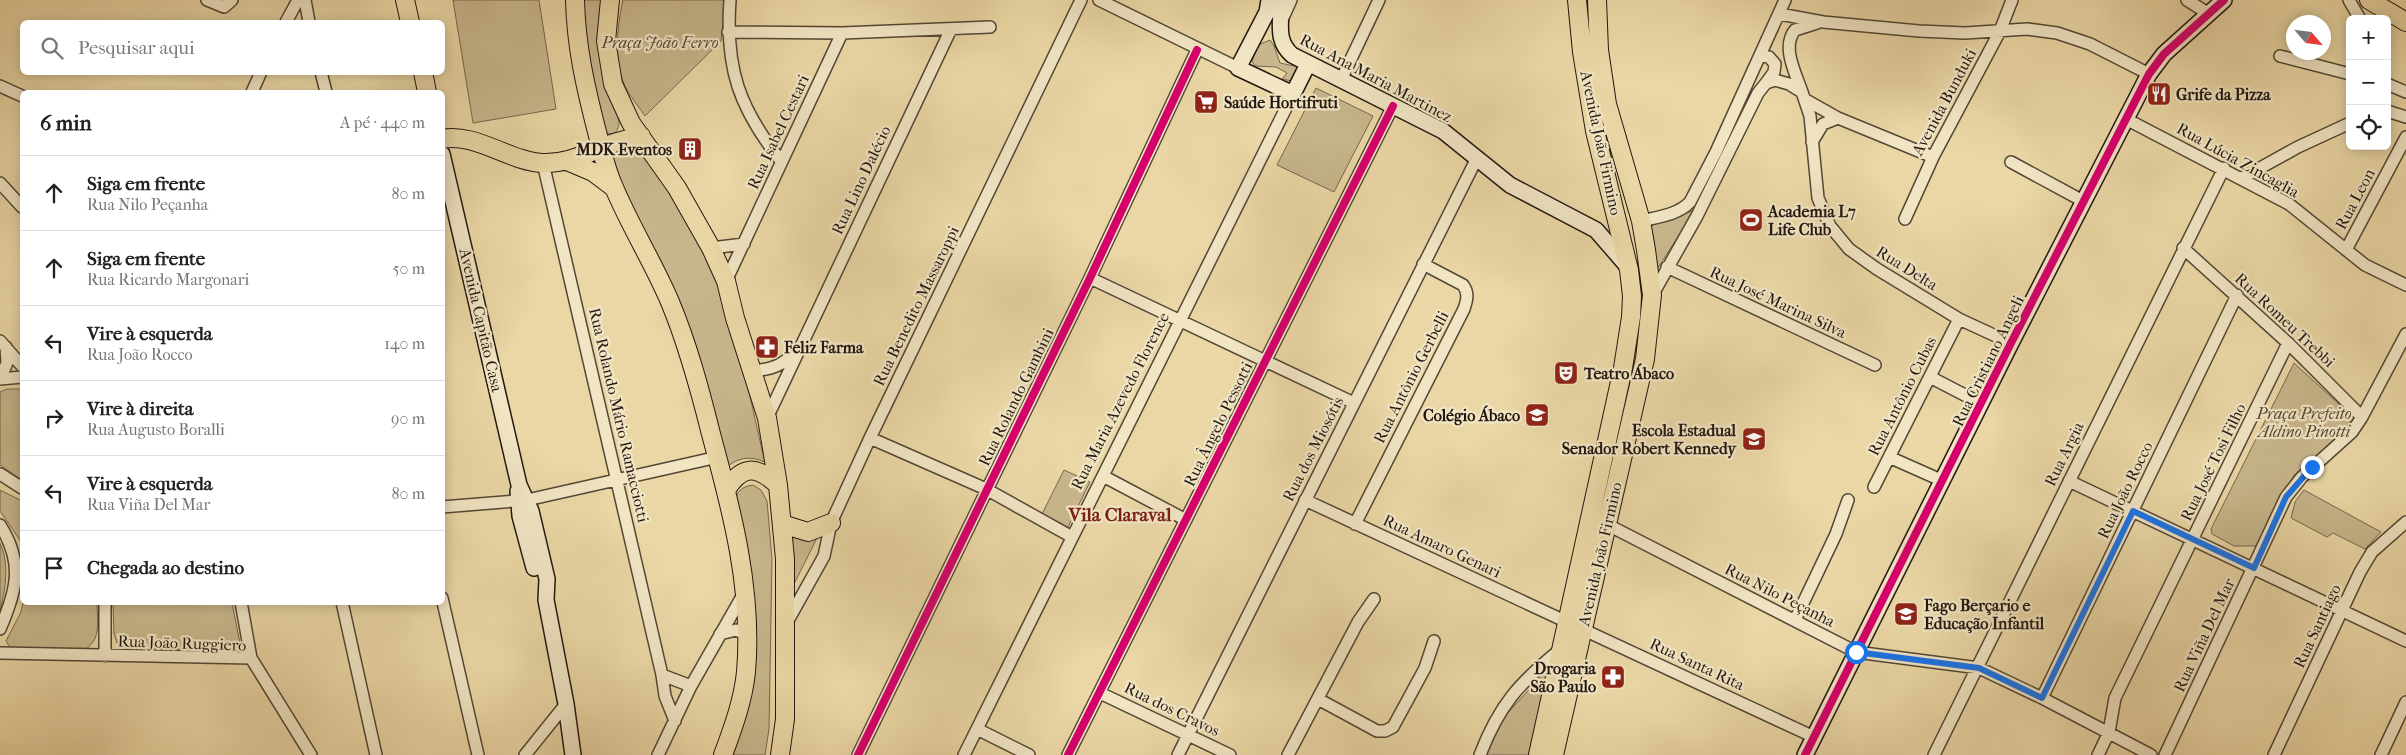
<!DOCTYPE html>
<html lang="pt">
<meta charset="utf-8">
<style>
:root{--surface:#fff;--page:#f6f6f6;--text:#222;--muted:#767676;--line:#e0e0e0}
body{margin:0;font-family:"IM FELL French Canon",serif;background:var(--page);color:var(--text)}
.controls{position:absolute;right:15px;top:15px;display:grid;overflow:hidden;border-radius:8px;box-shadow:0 2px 12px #0003}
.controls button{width:45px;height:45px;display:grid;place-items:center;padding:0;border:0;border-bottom:1px solid var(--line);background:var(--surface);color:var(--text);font:25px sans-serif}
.compass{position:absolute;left:2286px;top:15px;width:45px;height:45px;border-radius:50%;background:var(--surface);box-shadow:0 2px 12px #0003;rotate:118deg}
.stop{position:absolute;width:15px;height:15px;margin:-11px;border:4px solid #1a73e8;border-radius:50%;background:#fff}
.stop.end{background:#1a73e8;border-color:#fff;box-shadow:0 1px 5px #0008}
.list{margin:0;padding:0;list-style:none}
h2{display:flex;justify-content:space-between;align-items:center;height:65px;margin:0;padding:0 20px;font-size:21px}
h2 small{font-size:16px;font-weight:400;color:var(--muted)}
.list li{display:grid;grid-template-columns:32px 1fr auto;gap:15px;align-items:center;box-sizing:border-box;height:75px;padding:0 20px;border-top:1px solid var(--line)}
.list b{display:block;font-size:19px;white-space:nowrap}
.list p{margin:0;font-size:16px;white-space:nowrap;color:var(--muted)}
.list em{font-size:16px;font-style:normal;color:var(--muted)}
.icon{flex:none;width:28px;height:28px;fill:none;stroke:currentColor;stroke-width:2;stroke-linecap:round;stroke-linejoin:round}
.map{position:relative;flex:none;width:2406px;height:755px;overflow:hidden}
.search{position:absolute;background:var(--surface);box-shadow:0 2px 12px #0003;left:20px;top:20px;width:425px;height:55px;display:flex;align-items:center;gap:12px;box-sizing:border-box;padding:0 18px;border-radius:8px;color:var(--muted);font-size:19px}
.panel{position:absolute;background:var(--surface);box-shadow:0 2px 12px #0003;left:20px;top:90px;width:425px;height:515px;border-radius:8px}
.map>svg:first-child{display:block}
.green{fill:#c8b68c;stroke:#74664e}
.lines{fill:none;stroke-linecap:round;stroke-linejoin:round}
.street-casing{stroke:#534735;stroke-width:14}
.secondary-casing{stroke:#211710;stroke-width:18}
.primary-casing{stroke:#211710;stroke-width:20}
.street{stroke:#f1e5c4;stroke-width:11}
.secondary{stroke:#f1e5c4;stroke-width:15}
.primary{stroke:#ead7a5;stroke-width:18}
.cycleway-casing{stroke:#f1e5c4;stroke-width:11}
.cycleway{stroke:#d6006c;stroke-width:8}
.route{stroke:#1a73e8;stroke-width:6}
.labels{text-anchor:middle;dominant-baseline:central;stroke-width:4.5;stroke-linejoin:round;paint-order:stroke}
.park-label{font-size:16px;font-style:italic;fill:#534735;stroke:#f1e5c4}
.street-label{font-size:16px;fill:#211710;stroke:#f1e5c4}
.poi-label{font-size:16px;font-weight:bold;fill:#211710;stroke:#f1e5c4;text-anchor:start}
.quarter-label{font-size:19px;font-weight:bold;fill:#7a1f14;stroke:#f1e5c4}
</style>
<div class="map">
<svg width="2406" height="755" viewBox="0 0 2406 755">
<rect width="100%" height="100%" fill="#ead7a5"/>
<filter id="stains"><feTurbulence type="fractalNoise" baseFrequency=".004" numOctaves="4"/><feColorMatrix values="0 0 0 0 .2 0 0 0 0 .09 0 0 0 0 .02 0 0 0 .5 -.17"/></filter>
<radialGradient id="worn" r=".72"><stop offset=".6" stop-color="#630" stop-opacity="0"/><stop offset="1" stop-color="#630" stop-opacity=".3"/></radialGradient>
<path class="green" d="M453,0H539L556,109L473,123Z
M579,0H601C597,37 601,72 614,107C618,119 623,124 614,134L606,133L600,128Z
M623,0H725L721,41L645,116C639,107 632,99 627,90C613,65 617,26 623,0Z
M1270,40L1274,46L1280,63L1299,67L1292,81L1282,79L1287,73L1276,67L1255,66L1252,61L1258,45Z
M1316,88L1373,116L1334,192L1277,165Z
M631,150L643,151C667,188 691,224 709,263C737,325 749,396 765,462C750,456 740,457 728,466L608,162L613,156Z
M1695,210L1656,271L1650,226Z
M2294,363L2354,418L2327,449L2294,475L2256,546H2234L2212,534L2211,529Z
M7,389H22V480L0,465V392Z
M1064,470L1090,482L1068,527L1042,514Z
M753,485L761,490L767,501L772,559L769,729L765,755H733L749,706L753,650L735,502C737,491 741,487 753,485Z
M0,490L22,501V549L20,540L0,511Z
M2304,490L2381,532L2365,549L2333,533L2327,537L2291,518L2295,502Z
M792,534L818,536L792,588Z
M0,543C10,564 5,590 0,611Z
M23,603H97C97,621 102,640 84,650L11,649L6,641L21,612Z
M113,603H232L240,643L235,650L126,648L117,643L114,634Z
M1547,670L1530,755H1486L1504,717Z"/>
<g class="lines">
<defs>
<path id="street" d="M207,0L224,7L232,0
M305,0L309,22
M730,0C725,68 739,108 781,161
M1099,0L1238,68
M2187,0L2209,14
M2349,0L2360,19
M1780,14L1823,22L1919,31L1965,33L2027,29L2057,33L2090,44L2149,74
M1282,20L1291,0
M286,22L298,0
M728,32L842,33L990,27
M1761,56L1769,57L1775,64L1774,72L1766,83
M2280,56L2350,74
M321,72L326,92
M1341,80L1379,0
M2387,84L2406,92
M0,86L22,96
M252,92L261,72
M1802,92C1796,74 1781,47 1795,30L1817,23
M1806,100L1838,118L1933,157
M2387,111L2406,117
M2126,119L2289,204L2365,265L2406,285
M1812,142L1823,124L1838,118
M2011,162L2083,201
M543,163L662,675L665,696L675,721
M2242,178L2298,147L2350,123
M0,183L22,207
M1905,219L1933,157L2000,31L2012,0
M1641,221C1657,217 1678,215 1690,202L1716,152L1785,0
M711,248L744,244
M2183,248L2288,343L2362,417
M2346,250L2406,137
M1667,267L1875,365
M1090,278L1354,403
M726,281L842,33
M1653,294L1697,216L1758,93L1766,83L1775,80L1789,84L1802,92L1810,116L1818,198L1830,226L1849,249L1877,269L1959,319L2011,343
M0,341L22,366
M753,371C772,369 782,366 795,352
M1930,377L1982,404
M0,379L7,363L6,347
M0,379L22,377
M767,418L951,29
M870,438L986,489L1072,537
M1889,457L1943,481
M0,474L22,488
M1103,476L1186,520
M2069,481L2406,641
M1874,487L1959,319
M1305,500L1814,737
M442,507L527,500L718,457
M1355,524L1464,309C1467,300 1469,293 1463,285L1423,264
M1606,524L1856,652L1979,668L2042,698L2151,755
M0,525C24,563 17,590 0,629
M442,598L478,755
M241,602L251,658L311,755
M342,602L376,755
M1795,620L1836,534L1848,500
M786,624L824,556L831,523L870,438L1081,0
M720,634L736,630L747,635
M0,653L251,658
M105,656V602
M662,675L691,686
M1100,693L1230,755
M2042,698L2237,295
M1318,699L1377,731H1385L1393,727L1425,668L1434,641
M977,729L1029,755
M525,755L566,704
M658,755L691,686L744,593
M858,755L1090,278L1197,50
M964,755L1293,94
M1068,755L1393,106
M1178,755L1477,158
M1288,755L1358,622L1374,599
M1480,755C1499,705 1520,682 1561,649
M1934,755L2224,168
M2098,755L2109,732L2115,698L2288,343
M2165,755L2286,497L2302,477L2352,432L2362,417L2406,334
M2274,755L2360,572L2372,552L2406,522
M2381,755L2406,702"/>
<path id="secondary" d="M1269,0L1267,12L1238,68L1293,94L1308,64
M1280,0C1283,21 1274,39 1292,55L1443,131L1510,185L1596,230L1629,268
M442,154L519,485L531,511L547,579L546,600L566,704L573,755
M518,491L520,516L534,568
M1805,755L2011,343L2149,74L2164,54L2224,0"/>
<path id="primary" d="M405,0L410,22
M575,0C576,45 585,85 596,128C601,147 605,167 613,185C629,224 653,262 670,302C688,345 700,390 711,434C732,511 753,591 746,672C743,701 733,728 723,755
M610,0L606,41L613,84L631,123L677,188L711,248L726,281L735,318L767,418L778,485L785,559V719L780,755
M2369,0L2406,22
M423,72L427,92
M442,139C474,132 509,161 542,163C564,164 581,156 601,148C613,142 628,139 641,136
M567,161L593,172L613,187
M726,490C742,465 756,465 778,485
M782,524L808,532L831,523
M1538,755L1623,368L1631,317L1632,296L1629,270L1595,131L1582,52L1577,0
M1554,755L1645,359L1652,295L1646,250L1641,221L1607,104L1599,50L1597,0"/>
</defs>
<use href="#street" class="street-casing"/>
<use href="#secondary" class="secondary-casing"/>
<use href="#primary" class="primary-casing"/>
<use href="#street" class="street"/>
<use href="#secondary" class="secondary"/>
<use href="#primary" class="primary"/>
<defs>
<path id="cycleway" d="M858,755L1090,278L1197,50
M1068,755L1393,106
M1805,755L2011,343L2149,74L2164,54L2224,0"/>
</defs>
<use href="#cycleway" class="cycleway-casing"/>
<use href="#cycleway" class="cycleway"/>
</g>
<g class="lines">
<path class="route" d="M1856,652L1979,668L2042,698L2133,511L2254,568L2286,497L2312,467"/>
</g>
<defs>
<symbol id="restaurant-square" viewBox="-11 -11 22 22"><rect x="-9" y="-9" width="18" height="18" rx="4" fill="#8f2418" stroke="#f1e5c4"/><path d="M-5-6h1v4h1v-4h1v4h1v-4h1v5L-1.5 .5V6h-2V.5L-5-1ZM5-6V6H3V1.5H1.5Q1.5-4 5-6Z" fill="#fff"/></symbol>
<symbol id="supermarket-square" viewBox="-11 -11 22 22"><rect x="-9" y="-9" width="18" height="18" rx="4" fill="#8f2418" stroke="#f1e5c4"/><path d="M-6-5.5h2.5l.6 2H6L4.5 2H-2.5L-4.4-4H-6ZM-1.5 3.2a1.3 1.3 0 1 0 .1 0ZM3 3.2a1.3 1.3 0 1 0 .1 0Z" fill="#fff"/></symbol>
<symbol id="building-square" viewBox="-11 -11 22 22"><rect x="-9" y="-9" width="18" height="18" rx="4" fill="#8f2418" stroke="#f1e5c4"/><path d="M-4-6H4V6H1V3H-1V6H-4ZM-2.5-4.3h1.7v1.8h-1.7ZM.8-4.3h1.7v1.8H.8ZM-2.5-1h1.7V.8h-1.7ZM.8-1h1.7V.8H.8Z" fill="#fff"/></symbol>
<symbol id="stadium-square" viewBox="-11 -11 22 22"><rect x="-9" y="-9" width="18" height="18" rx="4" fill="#8f2418" stroke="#f1e5c4"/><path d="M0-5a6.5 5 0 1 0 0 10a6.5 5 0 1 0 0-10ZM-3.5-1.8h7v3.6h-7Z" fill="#fff"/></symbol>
<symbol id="pharmacy-square" viewBox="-11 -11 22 22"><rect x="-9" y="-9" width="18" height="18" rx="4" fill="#8f2418" stroke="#f1e5c4"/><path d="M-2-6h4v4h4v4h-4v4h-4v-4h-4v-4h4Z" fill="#fff"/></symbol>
<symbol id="theatre-square" viewBox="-11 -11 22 22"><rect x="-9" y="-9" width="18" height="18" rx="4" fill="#8f2418" stroke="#f1e5c4"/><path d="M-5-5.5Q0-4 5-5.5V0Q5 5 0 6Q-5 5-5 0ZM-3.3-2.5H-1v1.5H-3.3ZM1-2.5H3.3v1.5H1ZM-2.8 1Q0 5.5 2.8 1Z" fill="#fff"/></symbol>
<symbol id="school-square" viewBox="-11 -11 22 22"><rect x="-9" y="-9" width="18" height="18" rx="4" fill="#8f2418" stroke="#f1e5c4"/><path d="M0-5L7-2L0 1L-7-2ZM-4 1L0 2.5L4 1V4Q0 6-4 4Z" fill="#fff"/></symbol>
</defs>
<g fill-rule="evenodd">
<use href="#restaurant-square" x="2145" y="80" width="28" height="28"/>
<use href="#supermarket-square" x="1192" y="88" width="28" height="28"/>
<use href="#building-square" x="676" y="135" width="28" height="28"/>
<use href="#stadium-square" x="1737" y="206" width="28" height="28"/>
<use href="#pharmacy-square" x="753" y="333" width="28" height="28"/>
<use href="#theatre-square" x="1552" y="359" width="28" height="28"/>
<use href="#school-square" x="1523" y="401" width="28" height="28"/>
<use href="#school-square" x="1740" y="425" width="28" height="28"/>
<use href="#school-square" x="1892" y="600" width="28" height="28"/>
<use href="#pharmacy-square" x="1599" y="663" width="28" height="28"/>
</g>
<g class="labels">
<g class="park-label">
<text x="660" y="42">Praça João Ferro</text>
<text x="2304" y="413">Praça Prefeito<tspan x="2304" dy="18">Aldino Pinotti</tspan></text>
</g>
<g class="street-label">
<text transform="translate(1376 78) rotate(28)">Rua Ana Maria Martinez</text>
<text transform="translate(1944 102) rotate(-62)">Avenida Bunduki</text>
<text transform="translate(778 132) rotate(-65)">Rua Isabel Cestari</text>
<text transform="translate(1601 143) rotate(78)">Avenida João Firmino</text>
<text transform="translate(2238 160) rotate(29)">Rua Lúcia Zincaglia</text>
<text transform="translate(861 180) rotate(-65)">Rua Lino Dalécio</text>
<text transform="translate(2355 199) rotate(-62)">Rua Leon</text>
<text transform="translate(1907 268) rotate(32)">Rua Delta</text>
<text transform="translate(1778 302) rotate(25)">Rua José Marina Silva</text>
<text transform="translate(916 306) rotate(-64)">Rua Benedito Massaroppi</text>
<text transform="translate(481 320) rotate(77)">Avenida Capitão Casa</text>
<text transform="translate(2285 320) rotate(43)">Rua Romeu Trebbi</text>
<text transform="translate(1988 361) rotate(-64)">Rua Cristiano Angeli</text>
<text transform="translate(1411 377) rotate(-63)">Rua Antônio Gerbelli</text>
<text transform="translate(1902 396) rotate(-63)">Rua Antônio Cubas</text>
<text transform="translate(1016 397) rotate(-64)">Rua Rolando Gambini</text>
<text transform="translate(1120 401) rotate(-63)">Rua Maria Azevedo Florence</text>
<text transform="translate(619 415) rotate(77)">Rua Rolando Mário Ramacciotti</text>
<text transform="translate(1218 424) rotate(-64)">Rua Ângelo Pessotti</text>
<text transform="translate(1313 449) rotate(-63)">Rua dos Miosótis</text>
<text transform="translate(2064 454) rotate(-64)">Rua Argia</text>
<text transform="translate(2213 462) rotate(-64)">Rua José Tosi Filho</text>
<text transform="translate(2125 490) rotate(-64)">Rua João Rocco</text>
<text transform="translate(1442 546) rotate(25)">Rua Amaro Genari</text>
<text transform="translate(1600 554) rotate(-77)">Avenida João Firmino</text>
<text transform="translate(1780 595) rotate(27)">Rua Nilo Peçanha</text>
<text transform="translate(2317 626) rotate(-65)">Rua Santiago</text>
<text transform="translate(2204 635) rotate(-65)">Rua Viña Del Mar</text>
<text transform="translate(182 643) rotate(2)">Rua João Ruggiero</text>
<text transform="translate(1697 664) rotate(25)">Rua Santa Rita</text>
<text transform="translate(1172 709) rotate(26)">Rua dos Cravos</text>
</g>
<g class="poi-label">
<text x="2176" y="94">Grife da Pizza</text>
<text x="1224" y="102">Saúde Hortifruti</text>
<text x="672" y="149" text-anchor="end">MDK Eventos</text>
<text x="1768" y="211">Academia L7<tspan x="1768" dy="18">Life Club</tspan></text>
<text x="784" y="347">Feliz Farma</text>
<text x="1584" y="373">Teatro Ábaco</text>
<text x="1520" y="415" text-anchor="end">Colégio Ábaco</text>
<text x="1736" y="430" text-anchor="end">Escola Estadual<tspan x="1736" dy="18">Senador Robert Kennedy</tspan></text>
<text x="1924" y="605">Fago Berçario e<tspan x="1924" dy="18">Educação Infantil</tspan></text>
<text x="1596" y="668" text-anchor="end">Drogaria<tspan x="1596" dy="18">São Paulo</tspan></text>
</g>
<g class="quarter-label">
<text x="1120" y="515">Vila Claraval</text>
</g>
</g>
<rect width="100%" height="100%" filter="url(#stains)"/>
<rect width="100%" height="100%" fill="url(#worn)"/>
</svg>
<div class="controls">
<button>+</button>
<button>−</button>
<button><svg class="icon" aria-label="locate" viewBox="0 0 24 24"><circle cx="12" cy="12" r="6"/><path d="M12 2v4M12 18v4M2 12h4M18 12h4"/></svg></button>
</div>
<svg class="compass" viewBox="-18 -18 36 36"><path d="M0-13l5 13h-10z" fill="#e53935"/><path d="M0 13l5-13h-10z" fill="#767676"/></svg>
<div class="stop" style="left:1856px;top:652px"></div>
<div class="stop end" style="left:2312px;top:467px"></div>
<div class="search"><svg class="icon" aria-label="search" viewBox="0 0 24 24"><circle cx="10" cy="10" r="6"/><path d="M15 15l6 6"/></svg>Pesquisar aqui</div>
<section class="panel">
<h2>6 min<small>A pé · 440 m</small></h2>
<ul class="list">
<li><svg class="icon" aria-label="ahead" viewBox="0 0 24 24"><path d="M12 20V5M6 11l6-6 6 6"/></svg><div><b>Siga em frente</b><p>Rua Nilo Peçanha</p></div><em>80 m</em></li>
<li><svg class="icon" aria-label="ahead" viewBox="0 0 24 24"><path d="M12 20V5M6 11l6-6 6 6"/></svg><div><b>Siga em frente</b><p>Rua Ricardo Margonari</p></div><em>50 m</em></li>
<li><svg class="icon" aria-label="left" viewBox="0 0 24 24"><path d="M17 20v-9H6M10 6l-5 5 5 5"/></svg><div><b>Vire à esquerda</b><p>Rua João Rocco</p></div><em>140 m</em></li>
<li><svg class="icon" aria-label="right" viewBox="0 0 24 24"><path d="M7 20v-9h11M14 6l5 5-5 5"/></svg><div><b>Vire à direita</b><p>Rua Augusto Boralli</p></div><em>90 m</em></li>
<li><svg class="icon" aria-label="left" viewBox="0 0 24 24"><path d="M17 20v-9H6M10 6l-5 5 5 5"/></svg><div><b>Vire à esquerda</b><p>Rua Viña Del Mar</p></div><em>80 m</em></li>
<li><svg class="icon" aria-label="arrive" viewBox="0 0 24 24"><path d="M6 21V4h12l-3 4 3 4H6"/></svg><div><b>Chegada ao destino</b></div></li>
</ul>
</section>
</div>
